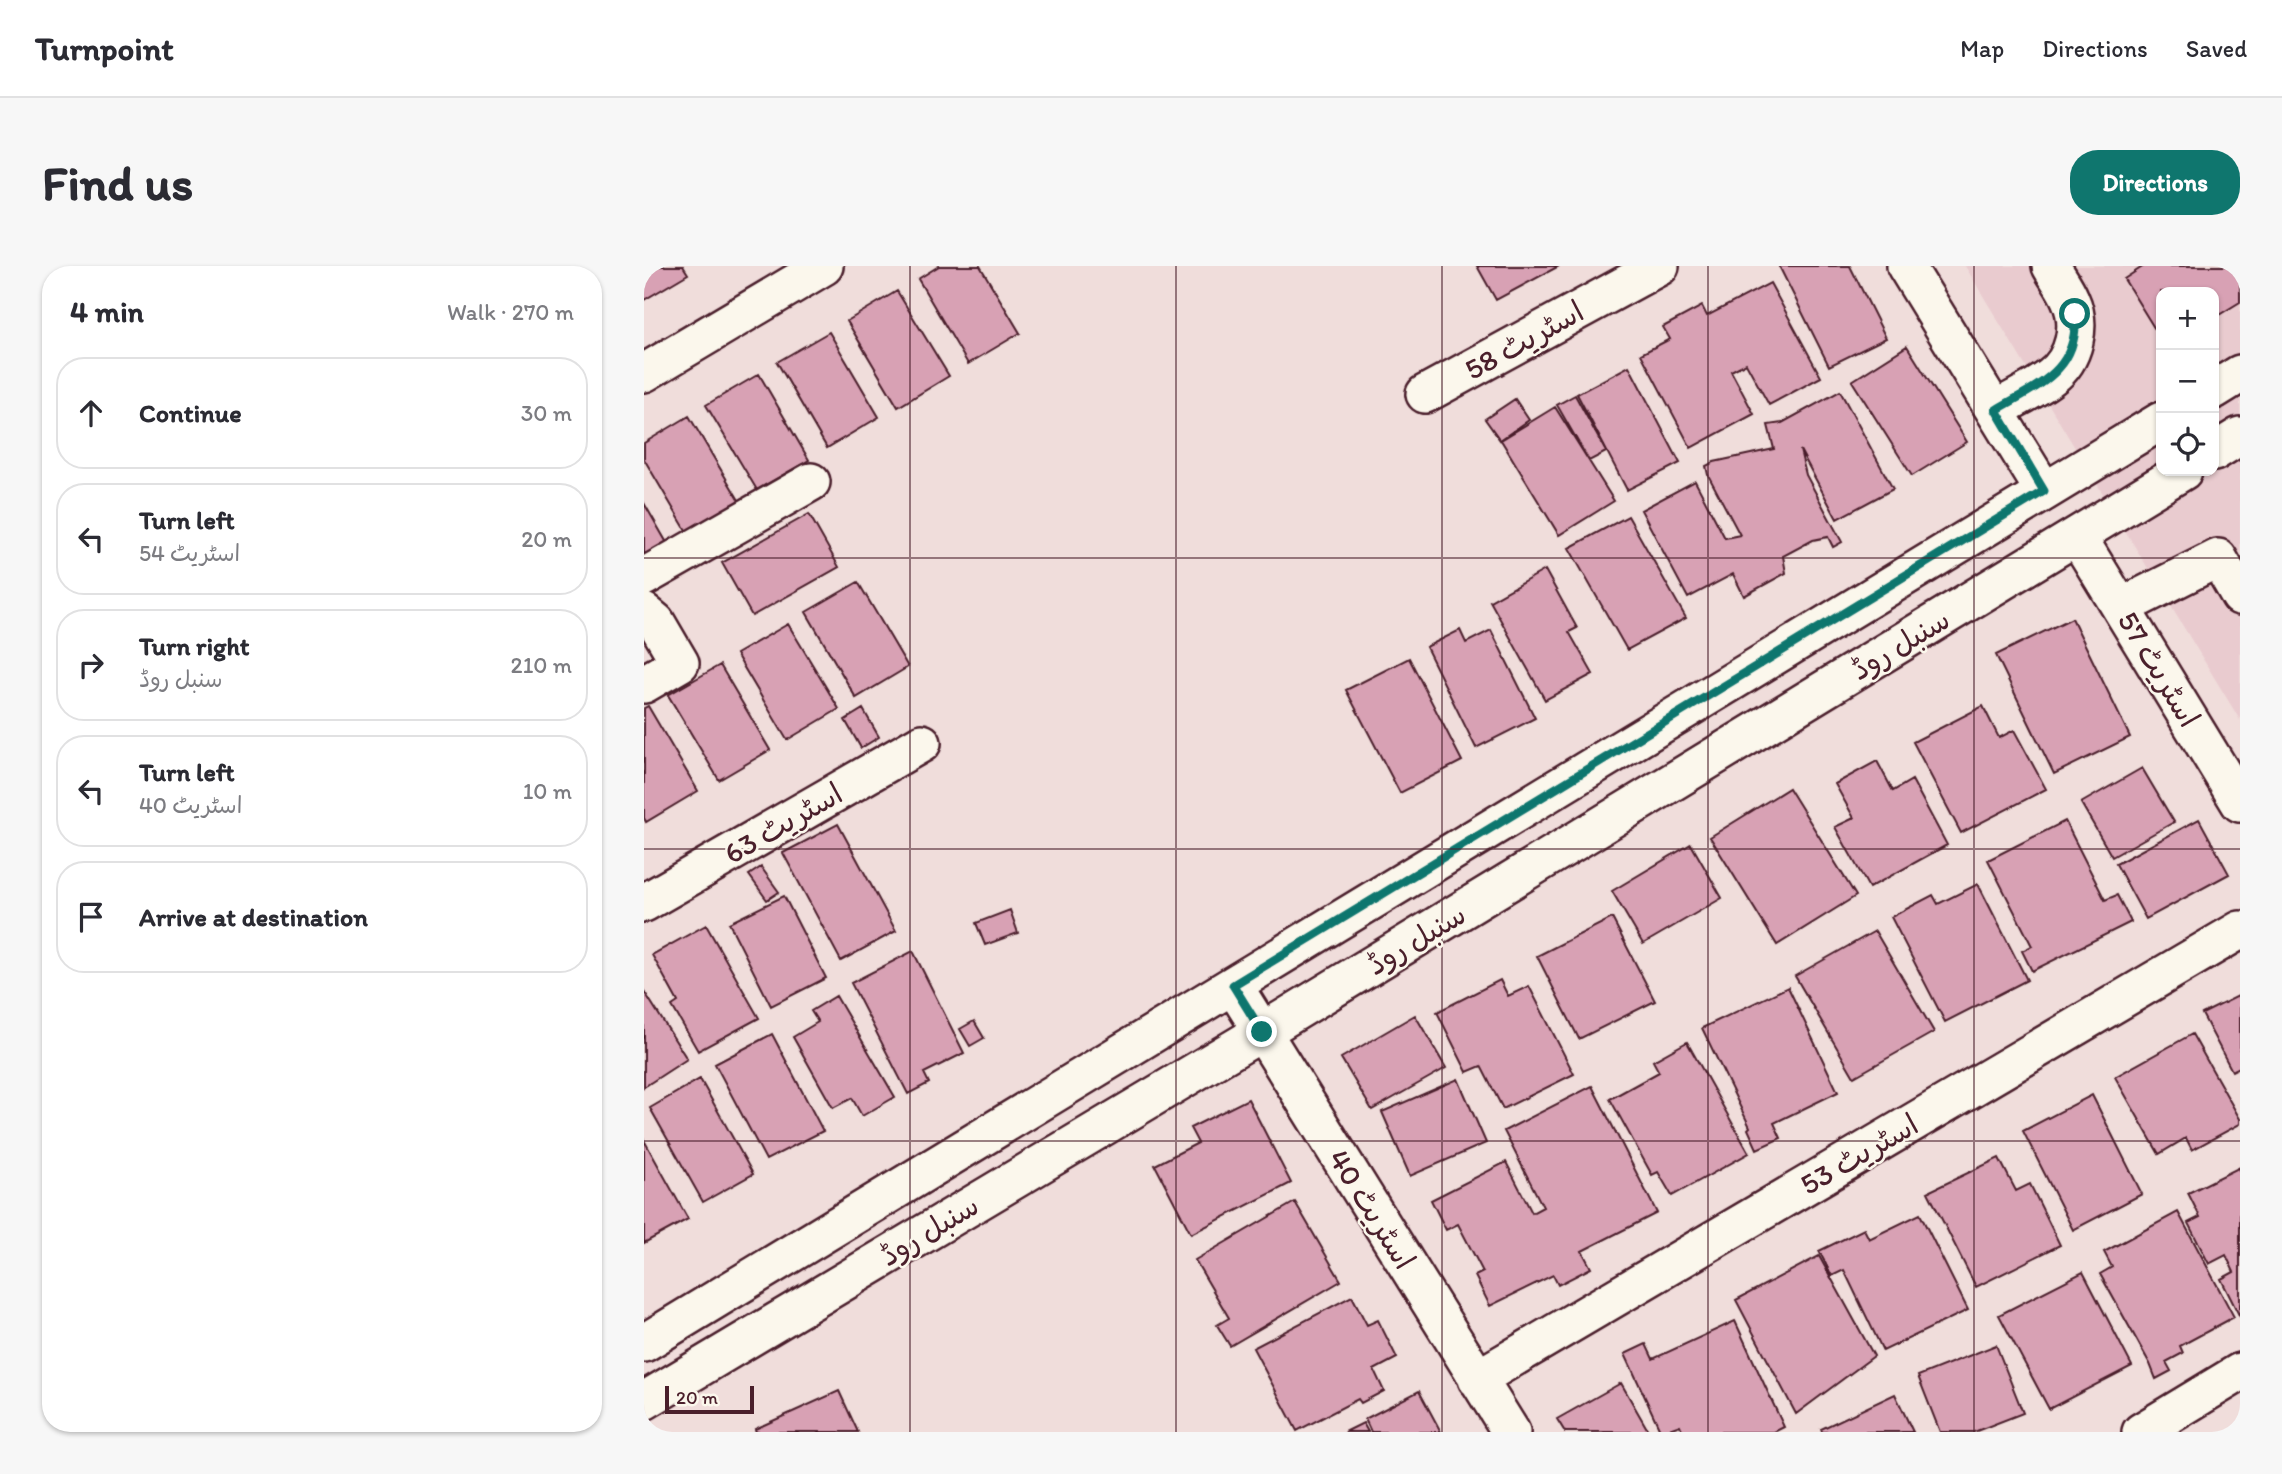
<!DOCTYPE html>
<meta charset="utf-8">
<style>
:root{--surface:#fff;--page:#f7f7f7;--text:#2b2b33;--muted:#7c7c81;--line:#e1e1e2;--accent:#0f766e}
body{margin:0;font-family:Itim,"Playpen Sans Arabic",sans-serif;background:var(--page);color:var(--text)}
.controls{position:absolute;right:21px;top:21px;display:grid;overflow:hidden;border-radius:14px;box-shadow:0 2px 5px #0004}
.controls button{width:63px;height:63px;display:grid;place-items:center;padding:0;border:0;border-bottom:2px solid var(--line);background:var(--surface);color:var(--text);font:35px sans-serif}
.scale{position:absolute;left:21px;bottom:18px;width:89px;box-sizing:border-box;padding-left:7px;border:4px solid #4a1f2b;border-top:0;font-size:19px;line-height:24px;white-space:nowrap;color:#4a1f2b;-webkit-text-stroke:5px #fbf7ec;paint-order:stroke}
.stop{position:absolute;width:21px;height:21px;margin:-16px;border:5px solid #0f766e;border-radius:50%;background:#fff}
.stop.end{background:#0f766e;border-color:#fff;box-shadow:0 2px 7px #0008}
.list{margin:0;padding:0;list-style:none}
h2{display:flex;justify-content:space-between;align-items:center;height:91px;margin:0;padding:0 28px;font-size:30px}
h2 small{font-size:23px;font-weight:400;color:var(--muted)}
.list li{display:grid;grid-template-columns:46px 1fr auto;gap:21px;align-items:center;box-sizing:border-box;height:112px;margin:0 14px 14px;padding:0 14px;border:2px solid var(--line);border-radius:28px}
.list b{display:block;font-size:26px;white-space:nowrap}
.list p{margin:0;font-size:23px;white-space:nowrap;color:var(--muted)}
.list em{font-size:23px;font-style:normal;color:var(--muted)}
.icon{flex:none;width:38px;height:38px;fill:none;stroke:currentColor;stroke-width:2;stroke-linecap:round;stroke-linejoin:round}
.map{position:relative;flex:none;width:1596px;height:1166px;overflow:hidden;border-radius:28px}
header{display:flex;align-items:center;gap:42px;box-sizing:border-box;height:98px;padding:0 35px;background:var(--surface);border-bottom:2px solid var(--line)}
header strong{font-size:33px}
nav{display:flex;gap:38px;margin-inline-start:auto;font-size:24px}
.intro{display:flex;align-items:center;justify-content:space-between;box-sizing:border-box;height:168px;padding:0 42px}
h1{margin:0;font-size:49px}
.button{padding:18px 32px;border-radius:28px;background:var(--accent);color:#fff;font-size:24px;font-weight:700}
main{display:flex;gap:42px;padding:0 42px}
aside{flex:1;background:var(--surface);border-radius:28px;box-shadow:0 2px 5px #0004}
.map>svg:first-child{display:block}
.built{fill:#e9cbcf;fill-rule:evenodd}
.building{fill:#d8a1b4;stroke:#4a1f2b;stroke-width:2}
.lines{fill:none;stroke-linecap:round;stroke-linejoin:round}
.minor-casing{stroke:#4a1f2b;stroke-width:42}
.minor{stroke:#fbf7ec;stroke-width:37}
.route{stroke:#0f766e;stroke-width:9}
.grid{fill:none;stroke:#4a1f2b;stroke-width:2;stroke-opacity:0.55}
.labels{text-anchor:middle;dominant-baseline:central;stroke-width:5;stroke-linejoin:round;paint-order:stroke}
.street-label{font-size:30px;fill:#4a1f2b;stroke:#fbf7ec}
</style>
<header>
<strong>Turnpoint</strong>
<nav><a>Map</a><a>Directions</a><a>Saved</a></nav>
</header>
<div class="intro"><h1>Find us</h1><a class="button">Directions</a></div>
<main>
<aside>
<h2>4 min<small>Walk · 270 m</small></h2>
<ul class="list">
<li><svg class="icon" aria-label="ahead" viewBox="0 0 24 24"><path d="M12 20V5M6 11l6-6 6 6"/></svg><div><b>Continue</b></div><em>30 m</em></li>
<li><svg class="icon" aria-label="left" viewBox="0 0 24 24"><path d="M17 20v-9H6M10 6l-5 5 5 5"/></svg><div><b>Turn left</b><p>اسٹریٹ 54</p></div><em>20 m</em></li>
<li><svg class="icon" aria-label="right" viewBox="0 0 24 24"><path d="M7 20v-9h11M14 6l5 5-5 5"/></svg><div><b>Turn right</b><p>سنبل روڈ</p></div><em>210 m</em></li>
<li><svg class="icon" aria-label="left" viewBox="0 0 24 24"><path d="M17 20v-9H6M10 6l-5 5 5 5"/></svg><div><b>Turn left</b><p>اسٹریٹ 40</p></div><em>10 m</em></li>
<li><svg class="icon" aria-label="arrive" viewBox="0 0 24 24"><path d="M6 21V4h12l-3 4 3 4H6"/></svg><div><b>Arrive at destination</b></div></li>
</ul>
</aside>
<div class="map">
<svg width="1596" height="1166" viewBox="0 0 1596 1166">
<rect width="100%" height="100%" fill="#f0dddb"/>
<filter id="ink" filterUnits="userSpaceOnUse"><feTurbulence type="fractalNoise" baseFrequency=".0143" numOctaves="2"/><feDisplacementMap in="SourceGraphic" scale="14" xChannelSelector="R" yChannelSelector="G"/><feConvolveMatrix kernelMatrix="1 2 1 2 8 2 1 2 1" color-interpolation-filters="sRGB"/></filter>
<g filter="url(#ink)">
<path class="built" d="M1321,0H1596V454L1525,337ZM1517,26H1570V205H1517Z"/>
<path class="building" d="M0,0H39L44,8L0,34Z
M295,0H336L376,67L324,98L274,13Z
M833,0H915L852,34Z
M1135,0H1206L1242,72L1185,100Z
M1500,0H1596V36L1570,52V26H1517V73L1480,13Z
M1126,17L1177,111L1125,139L1102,97L1087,105L1110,148L1047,182L997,88L1026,73L1019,61L1058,40L1063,50Z
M253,25L305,110L254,141L203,55Z
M185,66L235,151L183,182L133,96Z
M1263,80L1323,176L1268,210L1208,115Z
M985,100L1036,197L983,224L933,128Z
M115,108L165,194L113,224L62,139Z
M1196,125L1249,223L1193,253L1156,184L1162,209L1198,276L1189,281L1184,271L1169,274L1139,290L1142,307L1100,330L1089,308L1044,332L997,244L1051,215L1081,272L1096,269L1064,209L1062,200L1070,196L1130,183L1124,159L1138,157Z
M931,129L962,186L945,195L913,139Z
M871,133L885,154L856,174L841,153Z
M911,141L970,235L915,269L857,174Z
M45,150L96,236L43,266L0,193V177Z
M0,237L23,277L0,290Z
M165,248L195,301L108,350L78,297Z
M984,250L1042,352L983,384L925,282Z
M901,304L933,362L925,366L949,408L901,434L846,335Z
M214,316L264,401L212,432L162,346Z
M1428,352L1486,471L1410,508L1352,389Z
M144,358L195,443L143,474L92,388Z
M816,364L822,377L847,364L891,452L832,482L782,381Z
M765,392L818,495L756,527L702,424Z
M76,399L126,484L75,514L24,429Z
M4,440L54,525L2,556L0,552V442Z
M1339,440L1355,472L1370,464L1402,523L1317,567L1269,476Z
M219,443L235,471L217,482L201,454Z
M1233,495L1249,525L1268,514L1303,579L1225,622L1191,561L1210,552L1191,518Z
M1498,502L1530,556L1468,591L1437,537Z
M1145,522L1212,630L1133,679L1066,571Z
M1555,553L1585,608L1502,653L1472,598Z
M1421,555L1461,634L1473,629L1487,656L1388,705L1378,685L1388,680L1344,594Z
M194,558L252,665L197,695L139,587Z
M1047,578L1078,632L999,678L968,625Z
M117,601L135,626L123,634L105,609Z
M1334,618L1383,714L1301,756L1247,651L1289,629L1294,638Z
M140,630L182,712L127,740L85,657Z
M366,644L374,667L341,679L332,657Z
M968,652L1011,735L935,773L893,690Z
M62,659L115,752L54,785L28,740L34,736L8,689Z
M1231,665L1290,766L1210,811L1151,710Z
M269,685L320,787L280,807L285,817L264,828L207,717Z
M856,714L864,730L885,720L930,808L859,843L837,800L823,806L793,746Z
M1144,721L1194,826L1130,857L1137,872L1113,883L1104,863L1106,861L1058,762Z
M0,725L43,793L0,821Z
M1596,729V801L1588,805L1558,748Z
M192,730L251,831L218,850L208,832L189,842L149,771L174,756L167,745Z
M771,749L802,802L728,844L697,792Z
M330,755L340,772L326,780L316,763Z
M128,768L179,865L122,894L71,798Z
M1548,768L1596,853V858L1548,884L1542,872L1515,888L1471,811Z
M1043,776L1105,887L1028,930L1014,906L1008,909L966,833L1015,806L1009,795Z
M56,813L109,908L59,936L6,842Z
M814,813L842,877L766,910L738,846Z
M948,820L1013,947L938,985L947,1002L914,1019L909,1009L846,1040L831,1010L839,1006L814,958L802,964L787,934L862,896L888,947L899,941L860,865Z
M1448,829L1498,928L1429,964L1379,865Z
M604,833L647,917L547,968L511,899L554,877L546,862Z
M0,874L44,953L0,977Z
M1355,892L1372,925L1386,918L1416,979L1332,1021L1284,926Z
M1596,901V1051L1577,1013L1590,1006L1582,989L1565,998L1544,957L1556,951L1544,927Z
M651,936L697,1015L586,1080L573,1059L585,1052L551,994Z
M1534,946L1590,1051L1536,1080L1539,1087L1522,1096L1527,1105L1512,1113L1506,1098L1456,1008L1468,1001L1460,986Z
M1276,948L1324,1044L1239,1085L1200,1004L1188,1010L1175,985L1220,963L1225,973Z
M1175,990L1230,1090L1152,1148L1092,1034Z
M1439,1006L1488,1100L1405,1143L1355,1049Z
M708,1030L723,1059L734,1054L753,1092L730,1104L740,1125L717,1137L714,1133L653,1165L609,1082Z
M1091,1055L1140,1161L1130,1166H1039L1036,1159L1017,1166L981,1088L1002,1078L1009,1093Z
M1352,1079L1379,1147L1330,1166H1296L1274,1110Z
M977,1117L1005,1166H921L913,1153Z
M195,1125L214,1166H112L111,1163Z
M775,1125L797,1166H727L721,1153Z
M1251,1128L1269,1166H1178L1177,1163Z
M719,1157L724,1166H701Z"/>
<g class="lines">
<defs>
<path id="minor" d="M1262,0L1400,225
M0,107L180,0
M1570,124L1596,108
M781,128L1016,0
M1351,144C1370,133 1390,124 1407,111C1431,93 1438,59 1426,33C1421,21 1413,11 1407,0
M1570,186L1596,170
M1433,270L1596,537
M0,311L167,216
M1477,341L1574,292L1596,330
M0,346L12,356L36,397L0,418
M0,637L278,477
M589,719L867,1166
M0,1077L1517,155
M833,1113L1596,664
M0,1135L618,766L1539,205
M1497,1166L1596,1106"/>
</defs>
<use href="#minor" class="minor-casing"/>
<use href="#minor" class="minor"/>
</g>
</g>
<g class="lines" filter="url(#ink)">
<path class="route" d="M618,766L589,719L1400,225L1352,144C1394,119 1435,105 1431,48"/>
</g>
<path class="grid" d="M266,0V1166M532,0V1166M798,0V1166M1064,0V1166M1330,0V1166M0,292H1596M0,583H1596M0,875H1596"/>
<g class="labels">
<g class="street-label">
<text transform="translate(880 74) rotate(-29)">اسٹریٹ 58</text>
<text transform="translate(1256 378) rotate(-31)">سنبل روڈ</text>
<text transform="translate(1515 403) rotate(59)">اسٹریٹ 57</text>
<text transform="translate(139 557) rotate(-30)">اسٹریٹ 63</text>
<text transform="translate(772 673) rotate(-31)">سنبل روڈ</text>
<text transform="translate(1215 888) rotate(-30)">اسٹریٹ 53</text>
<text transform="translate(728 943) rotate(58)">اسٹریٹ 40</text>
<text transform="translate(285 964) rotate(-31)">سنبل روڈ</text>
</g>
</g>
</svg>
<div class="controls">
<button>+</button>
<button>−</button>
<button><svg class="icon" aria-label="locate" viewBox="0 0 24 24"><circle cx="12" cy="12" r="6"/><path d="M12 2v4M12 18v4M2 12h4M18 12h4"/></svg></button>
</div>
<div class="scale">20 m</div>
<div class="stop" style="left:1431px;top:48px"></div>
<div class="stop end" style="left:618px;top:766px"></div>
</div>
</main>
